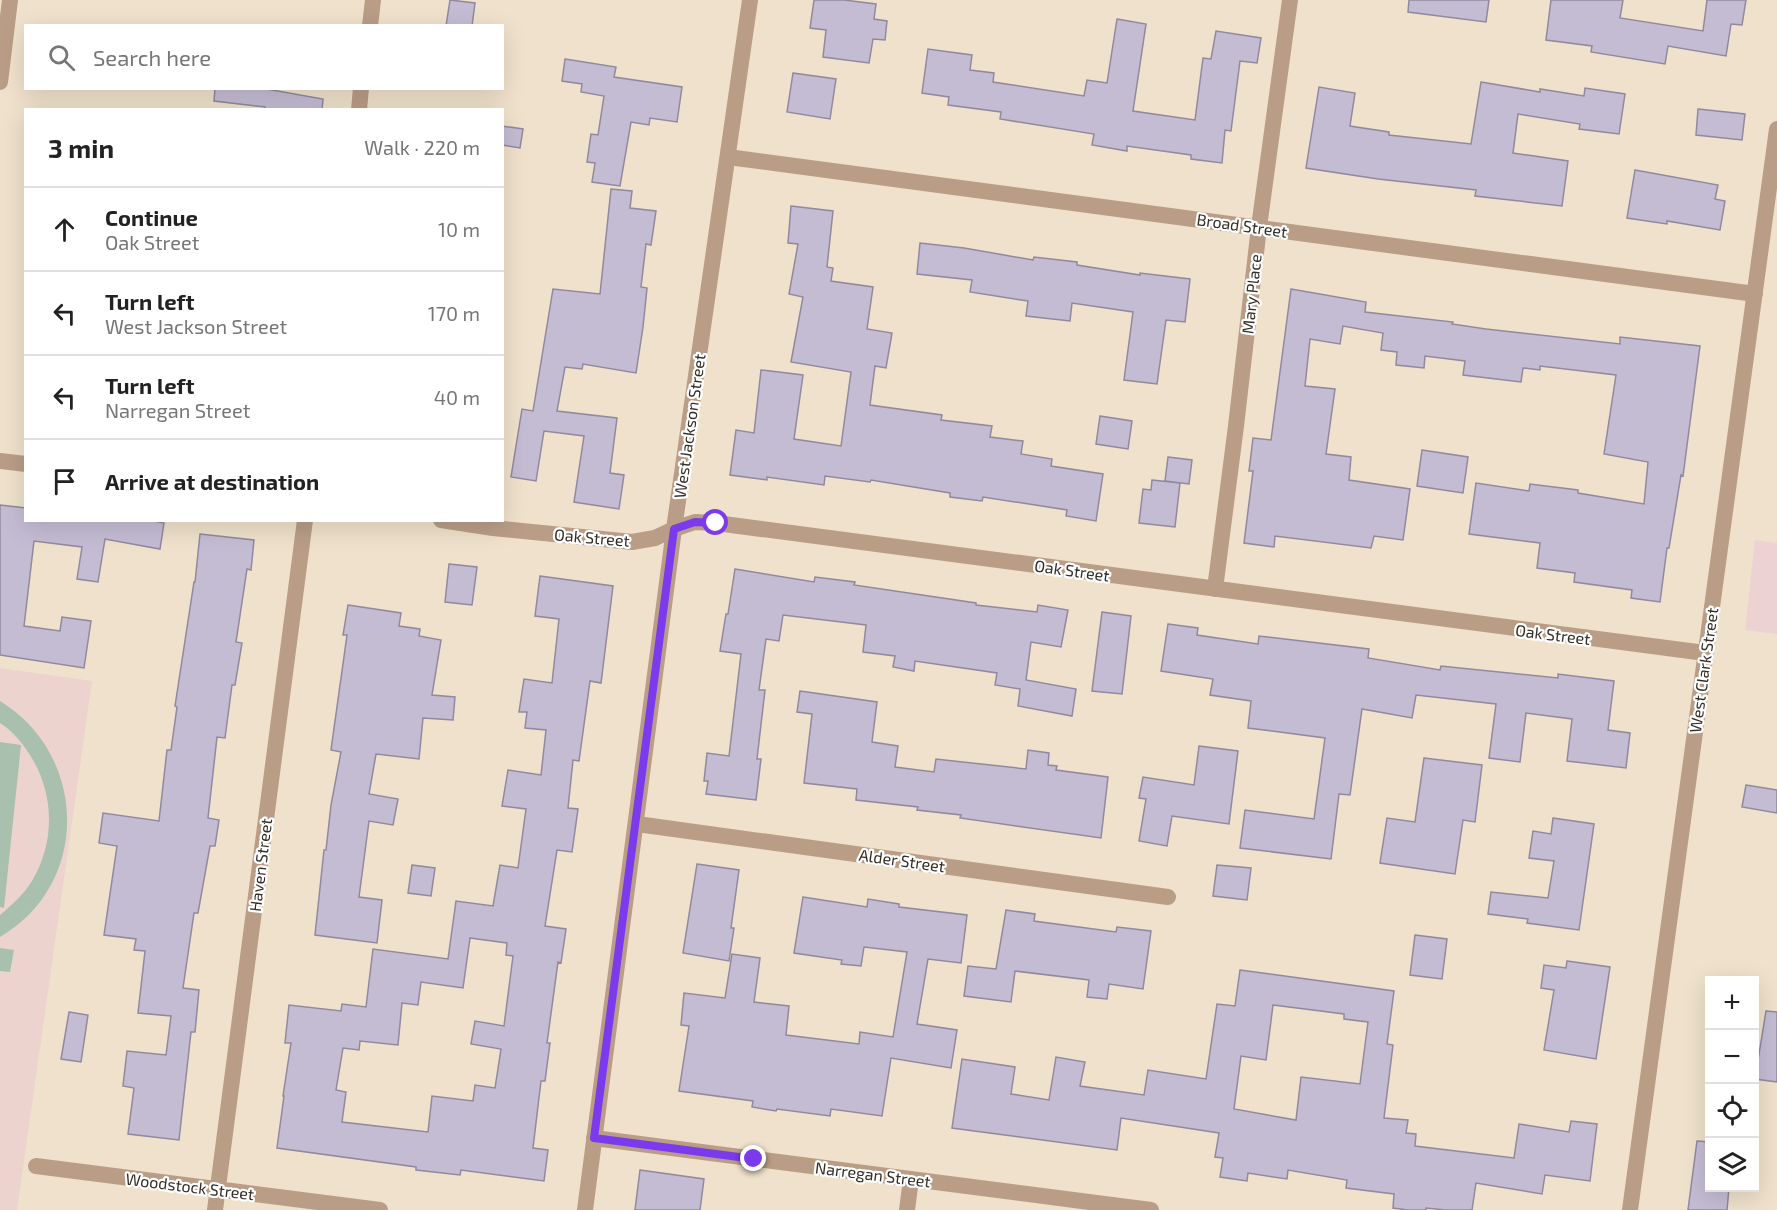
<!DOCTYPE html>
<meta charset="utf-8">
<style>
:root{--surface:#fff;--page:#f6f6f6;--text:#222;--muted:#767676;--line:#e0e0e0}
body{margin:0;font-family:"Exo 2",sans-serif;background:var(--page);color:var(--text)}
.controls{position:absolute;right:18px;bottom:18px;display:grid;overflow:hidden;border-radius:0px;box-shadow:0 6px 24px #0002}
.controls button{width:54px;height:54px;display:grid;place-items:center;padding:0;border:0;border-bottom:2px solid var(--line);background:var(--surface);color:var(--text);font:30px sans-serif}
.stop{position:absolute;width:18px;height:18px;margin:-14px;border:4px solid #7c3aed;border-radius:50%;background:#fff}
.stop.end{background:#7c3aed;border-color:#fff;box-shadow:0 2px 6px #0008}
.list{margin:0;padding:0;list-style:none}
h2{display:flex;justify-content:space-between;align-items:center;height:78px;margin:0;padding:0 24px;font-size:26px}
h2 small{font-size:20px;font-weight:400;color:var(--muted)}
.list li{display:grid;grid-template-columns:39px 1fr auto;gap:18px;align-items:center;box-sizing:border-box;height:84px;padding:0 24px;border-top:2px solid var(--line)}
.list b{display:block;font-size:22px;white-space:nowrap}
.list p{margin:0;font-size:20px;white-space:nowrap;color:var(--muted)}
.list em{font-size:20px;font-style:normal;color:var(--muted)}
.icon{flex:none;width:33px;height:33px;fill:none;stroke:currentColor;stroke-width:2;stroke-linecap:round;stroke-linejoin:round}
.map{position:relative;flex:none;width:1777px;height:1210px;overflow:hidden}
.search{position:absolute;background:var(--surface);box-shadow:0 6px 24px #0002;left:24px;top:24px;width:480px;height:66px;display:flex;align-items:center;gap:15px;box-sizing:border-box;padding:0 21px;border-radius:0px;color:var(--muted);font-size:22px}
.panel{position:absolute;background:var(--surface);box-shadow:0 6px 24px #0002;left:24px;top:108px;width:480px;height:414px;border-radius:0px}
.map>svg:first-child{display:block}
.industrial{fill:#edd2d3}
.education{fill:#ecd3cd}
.green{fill:#a9c0af}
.building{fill:#c4bcd3;stroke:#91899f;stroke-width:1.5;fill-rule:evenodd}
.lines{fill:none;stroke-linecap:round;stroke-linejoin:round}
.minor{stroke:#b99d87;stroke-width:16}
.tertiary{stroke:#b99d87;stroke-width:16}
.route{stroke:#7c3aed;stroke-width:8}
.labels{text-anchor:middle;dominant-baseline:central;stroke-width:4.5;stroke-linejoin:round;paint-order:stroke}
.street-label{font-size:16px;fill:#332e25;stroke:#fff}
</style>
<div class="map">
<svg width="1777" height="1210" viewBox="0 0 1777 1210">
<rect width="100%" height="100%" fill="#efe1cb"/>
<path class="industrial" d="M1755,540L1777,543V634L1745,630Z"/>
<path class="education" d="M0,668L92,681L17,1210H0Z"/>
<path class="green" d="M0,701C88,755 91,884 0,937V915C12,905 24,894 32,881C57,839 54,788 26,749C19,739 10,729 0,723Z
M0,742L21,745L4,908L0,907Z
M0,948L14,950L10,972L0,971Z"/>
<path class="building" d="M450,0L475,3L472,26H446Z
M814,0H844L876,4L874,19L887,21L885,40L873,39L869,63L823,57L826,30L810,28Z
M1409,0H1489L1486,22L1408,12Z
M1551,0H1623L1620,18L1703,31L1707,0H1746L1742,25L1731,24L1726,56L1668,46L1665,64L1591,52L1592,46L1546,40Z
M1117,19L1146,24L1133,111L1195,120L1203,58L1211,59L1216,31L1261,38L1257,63L1240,61L1231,131L1225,130L1222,163L1191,159V155L1127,146V151L1092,145L1094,134L1000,119L1001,112L948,105L949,97L922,93L928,49L972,55L970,70L994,73L993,82L1084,96L1087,80L1107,83Z
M565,59L616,67L614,77L682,87L677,122L650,118L649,125L631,122L620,186L592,182L595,163L587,162L591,134L598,135L604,96L581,92L582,84L562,81Z
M793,73L836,79L830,119L787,112Z
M1481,82L1540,92V89L1584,96L1585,88L1625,94L1619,134L1579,129L1580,124L1518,114L1513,153L1568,161L1562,206L1475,196L1476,190L1378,179L1306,168L1319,87L1355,93L1350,126L1389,132V135L1471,144Z
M215,88H261L323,99L322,110H265V107L214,101Z
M1698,109L1745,114L1742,140L1696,135Z
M502,126L523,129L520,148L502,145Z
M1635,170L1718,185L1715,199L1725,201L1720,230L1667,221V224L1627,218Z
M611,189L632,191L630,208L656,211L651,245L646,244L641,287L647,288L643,327L636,373L583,364L582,369L565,367L557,411L617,418L610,473L624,475L619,509L574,502L584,436L544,431L536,481L511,477L522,409L533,411L553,289L600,294Z
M791,206L833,211L827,267L833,268L831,281L873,287L867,329L892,333L886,368L875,366L870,405L942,415L941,420L992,426L990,437L1023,441L1021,454L1052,459L1051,466L1103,474L1096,521L1066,516L1067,510L983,497L982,501L950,497V493L871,480L870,482L825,476L824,485L767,477V480L730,475L736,430L754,433L761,370L803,375L794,439L841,446L851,372L791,362L803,297L789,294L798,244L788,243Z
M920,243L964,248L1033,260L1034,257L1077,262V265L1140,275V273L1190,279L1185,322L1166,320L1157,384L1124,380L1133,312L1072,303L1070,321L1026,316L1028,301L970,292L972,280L917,274Z
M1291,289L1366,302L1365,312L1453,322L1452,324L1486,329L1620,344V337L1700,346L1683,476L1681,475L1669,548H1667L1660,602L1631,598L1632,590L1574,582L1575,573L1537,568L1540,543L1469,534L1476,483L1529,491L1530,484L1578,490V493L1644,504L1648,462L1604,454L1616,375L1540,366V370L1523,368L1521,382L1463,375L1465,361L1425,356L1424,368L1396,365L1397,352L1381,350L1383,333L1343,326L1340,344L1310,339L1305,386L1335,389L1326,454L1351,457L1349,480L1410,489L1403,540L1374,536L1371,548L1275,536L1274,547L1244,543L1253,471H1249L1253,438L1271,440Z
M1100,416L1132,421L1128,449L1096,444Z
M1422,450L1468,457L1463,493L1417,486Z
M1168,457L1192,460L1189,484L1165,481Z
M1152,480L1180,483L1175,527L1139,523L1143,489L1151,490Z
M0,505L26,508V520H149L164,523L160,549L105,539L98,582L77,579L82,547L34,541L24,626L60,631L62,617L91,621L84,668L0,655Z
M200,534L254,540L251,570L247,569L236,642L242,643L235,685H232L225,738L217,737L208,818L219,820L215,846H210L198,913H194L183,988L199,990L195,1032H191L179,1140L128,1134L134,1088L123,1086L127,1051L166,1055L171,1016L138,1013L145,951L134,950L136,939L104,935L117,846L99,843L103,813L159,821L167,750H171L177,707L175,706L194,582H195Z
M449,564L477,567L472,605L445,602Z
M735,569L814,582L815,577L855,582L854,585L976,603V605L1037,612L1038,605L1068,610L1061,647L1031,642L1026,680L1076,689L1072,716L1018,706L1020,689L995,685L997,673L915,661L914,671L893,667L895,656L863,652L866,625L783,615L779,641L766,639L759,690H765L757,759H761L756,800L706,794L708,781H704L707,753L729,756L741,654L720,651L726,614H728Z
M540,576L613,586L601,683L590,681L579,761L573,760L568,808L578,809L572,852L557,850L545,926L566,929L561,963L558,962L547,1043H550L545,1081H541L533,1148L548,1150L544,1181L461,1170L460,1175L416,1170V1167L277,1148L284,1096H283L291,1043H285L289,1005L341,1011L342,1004L366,1007L373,949L448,959L456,901L493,906L500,865L518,868L526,809L502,806L508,770L541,775L546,730L525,728L527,712H519L524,679L552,683L559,619L535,616ZM470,938L507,943L506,955L513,956L504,1026L475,1021L471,1044L501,1049L495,1088L475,1085L473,1101L432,1096L428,1132L342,1122L346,1092L336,1090L343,1048L359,1050L360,1041L398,1045L402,1003L418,1005L421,982L463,988Z
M348,605L401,613L399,626L420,629L419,636L441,640L432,695L455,697L453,720L423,718L419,759L376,754L369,794L398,799L393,825L369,821L359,897L382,900L377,943L315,935L324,850H326L331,805L341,752L331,750L347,635H343Z
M1102,612L1131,616L1122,694L1092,691Z
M1168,624L1198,628L1197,635L1258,644L1259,636L1369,649L1368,658L1440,670L1441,666L1558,678V674L1614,681L1608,730L1630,733L1626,768L1567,761L1572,719L1526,713L1520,762L1489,758L1496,704L1416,695L1412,718L1362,709L1350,795L1339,794L1331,859L1240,848L1245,810L1314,819L1325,738L1248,728L1251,701L1210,695L1213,679L1161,671Z
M800,691L877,702L872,742L898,746L895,767L934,772L936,759L1026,769L1028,750L1049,753L1048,765L1057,766L1056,770L1108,777L1101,838L960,818L961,815L917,810L918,807L856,800L857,789L804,783L812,714L797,712Z
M1199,746L1238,751L1229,824L1172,816L1167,846L1139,841L1146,799L1139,798L1143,777L1194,785Z
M1424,758L1482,765L1475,822L1463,820L1455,874L1380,863L1387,818L1415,822Z
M1746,785L1777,790V813L1742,807Z
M1553,818L1594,824L1579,930L1527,923L1528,919L1488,914L1491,892L1548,898L1554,861L1529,858L1533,831L1551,834Z
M697,864L739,870L731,928H734L729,961L683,953Z
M412,865L435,868L431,896L408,893Z
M1217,865L1251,868L1247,900L1213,896Z
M803,897L867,907L868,899L899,904V907L967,915L961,963L928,959L917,1024L957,1030L951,1068L891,1058L882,1116L831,1109L830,1116L777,1109L776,1111L752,1107L753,1101L679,1091L689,1026L681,1025L684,993L725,998L732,954L760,958L754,1002L789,1006L786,1035L859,1044L860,1032L893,1037L907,952L864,947L861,966L841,964L842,960L794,953Z
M1006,910L1035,914L1034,921L1116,932L1117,927L1151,931L1143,989L1109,984L1107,999L1087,997L1089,980L1015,971L1011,1002L964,996L968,966L996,969Z
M1415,935L1447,939L1442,979L1410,975Z
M1567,961L1610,967L1596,1059L1544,1050L1554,990L1541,988L1544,965L1566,968Z
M1240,970L1394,991L1387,1044L1393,1045L1384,1118L1408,1120L1406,1133L1416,1134L1415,1146L1514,1158L1519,1124L1569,1132L1571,1121L1597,1124L1590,1181L1545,1175L1542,1194L1476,1183L1472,1210H1446L1426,1208V1210H1408L1393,1208L1394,1194L1346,1188L1347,1180L1288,1170L1287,1179L1248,1173L1247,1181L1220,1177L1223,1158L1215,1157L1219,1133L1121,1118L1117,1150L952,1128L962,1059L1015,1067L1011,1094L1049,1100L1056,1057L1085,1062L1080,1086L1144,1095L1148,1070L1206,1079L1217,1004L1235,1006ZM1273,1005L1344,1014V1019L1368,1022L1360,1084L1301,1077L1296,1120L1234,1109L1241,1056L1266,1060Z
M1766,1011L1777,1012V1082L1755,1079Z
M69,1012L88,1015L81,1062L61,1059Z
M1697,1141L1710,1142V1188H1729L1727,1210H1688Z
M640,1170L704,1179L700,1210H635Z"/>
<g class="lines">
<path class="minor" d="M370,26L373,0
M0,82L10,0
M359,110L361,88
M728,157L1755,294
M0,461L26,464
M441,520L493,528L632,542L655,538L674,529L695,522L716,523L1705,653
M1215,589L1236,426L1259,227L1290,0
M637,824L1168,897
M594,1138L1151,1210
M36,1166L380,1210
M215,1210L305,520
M907,1210L911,1179
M1630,1210L1777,129"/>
<path class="tertiary" d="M585,1210L674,529L750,0"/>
</g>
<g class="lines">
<path class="route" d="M716,523L695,522L674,529L594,1138L754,1159"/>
</g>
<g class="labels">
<g class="street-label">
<text transform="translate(1242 225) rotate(8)">Broad Street</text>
<text transform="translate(1251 294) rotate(-84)">Mary Place</text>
<text transform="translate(689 426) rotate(-82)">West Jackson Street</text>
<text transform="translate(592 537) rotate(5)">Oak Street</text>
<text transform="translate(1072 570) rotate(8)">Oak Street</text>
<text transform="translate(1553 634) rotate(7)">Oak Street</text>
<text transform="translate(1703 670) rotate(-82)">West Clark Street</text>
<text transform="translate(902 860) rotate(8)">Alder Street</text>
<text transform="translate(260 865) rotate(-83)">Haven Street</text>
<text transform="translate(873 1174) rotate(7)">Narregan Street</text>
<text transform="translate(190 1186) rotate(7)">Woodstock Street</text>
</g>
</g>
</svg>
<div class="controls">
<button>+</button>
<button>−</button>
<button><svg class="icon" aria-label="locate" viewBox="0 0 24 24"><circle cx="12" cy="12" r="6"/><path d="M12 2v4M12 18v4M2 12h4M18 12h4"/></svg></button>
<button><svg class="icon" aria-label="layers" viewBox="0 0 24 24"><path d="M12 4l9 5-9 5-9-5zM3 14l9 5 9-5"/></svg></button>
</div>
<div class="stop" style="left:716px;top:523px"></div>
<div class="stop end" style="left:754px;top:1159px"></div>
<div class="search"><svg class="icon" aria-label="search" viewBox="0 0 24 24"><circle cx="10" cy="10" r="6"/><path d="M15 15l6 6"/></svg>Search here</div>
<section class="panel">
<h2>3 min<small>Walk · 220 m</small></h2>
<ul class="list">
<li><svg class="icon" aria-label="ahead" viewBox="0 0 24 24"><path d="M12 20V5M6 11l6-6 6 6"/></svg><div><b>Continue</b><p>Oak Street</p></div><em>10 m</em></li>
<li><svg class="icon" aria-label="left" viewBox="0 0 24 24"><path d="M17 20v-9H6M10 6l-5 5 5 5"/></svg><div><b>Turn left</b><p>West Jackson Street</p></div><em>170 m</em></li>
<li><svg class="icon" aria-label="left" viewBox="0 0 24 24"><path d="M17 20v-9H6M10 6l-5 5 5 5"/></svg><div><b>Turn left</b><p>Narregan Street</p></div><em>40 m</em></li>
<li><svg class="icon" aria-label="arrive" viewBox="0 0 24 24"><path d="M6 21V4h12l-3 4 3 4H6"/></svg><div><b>Arrive at destination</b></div></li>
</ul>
</section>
</div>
